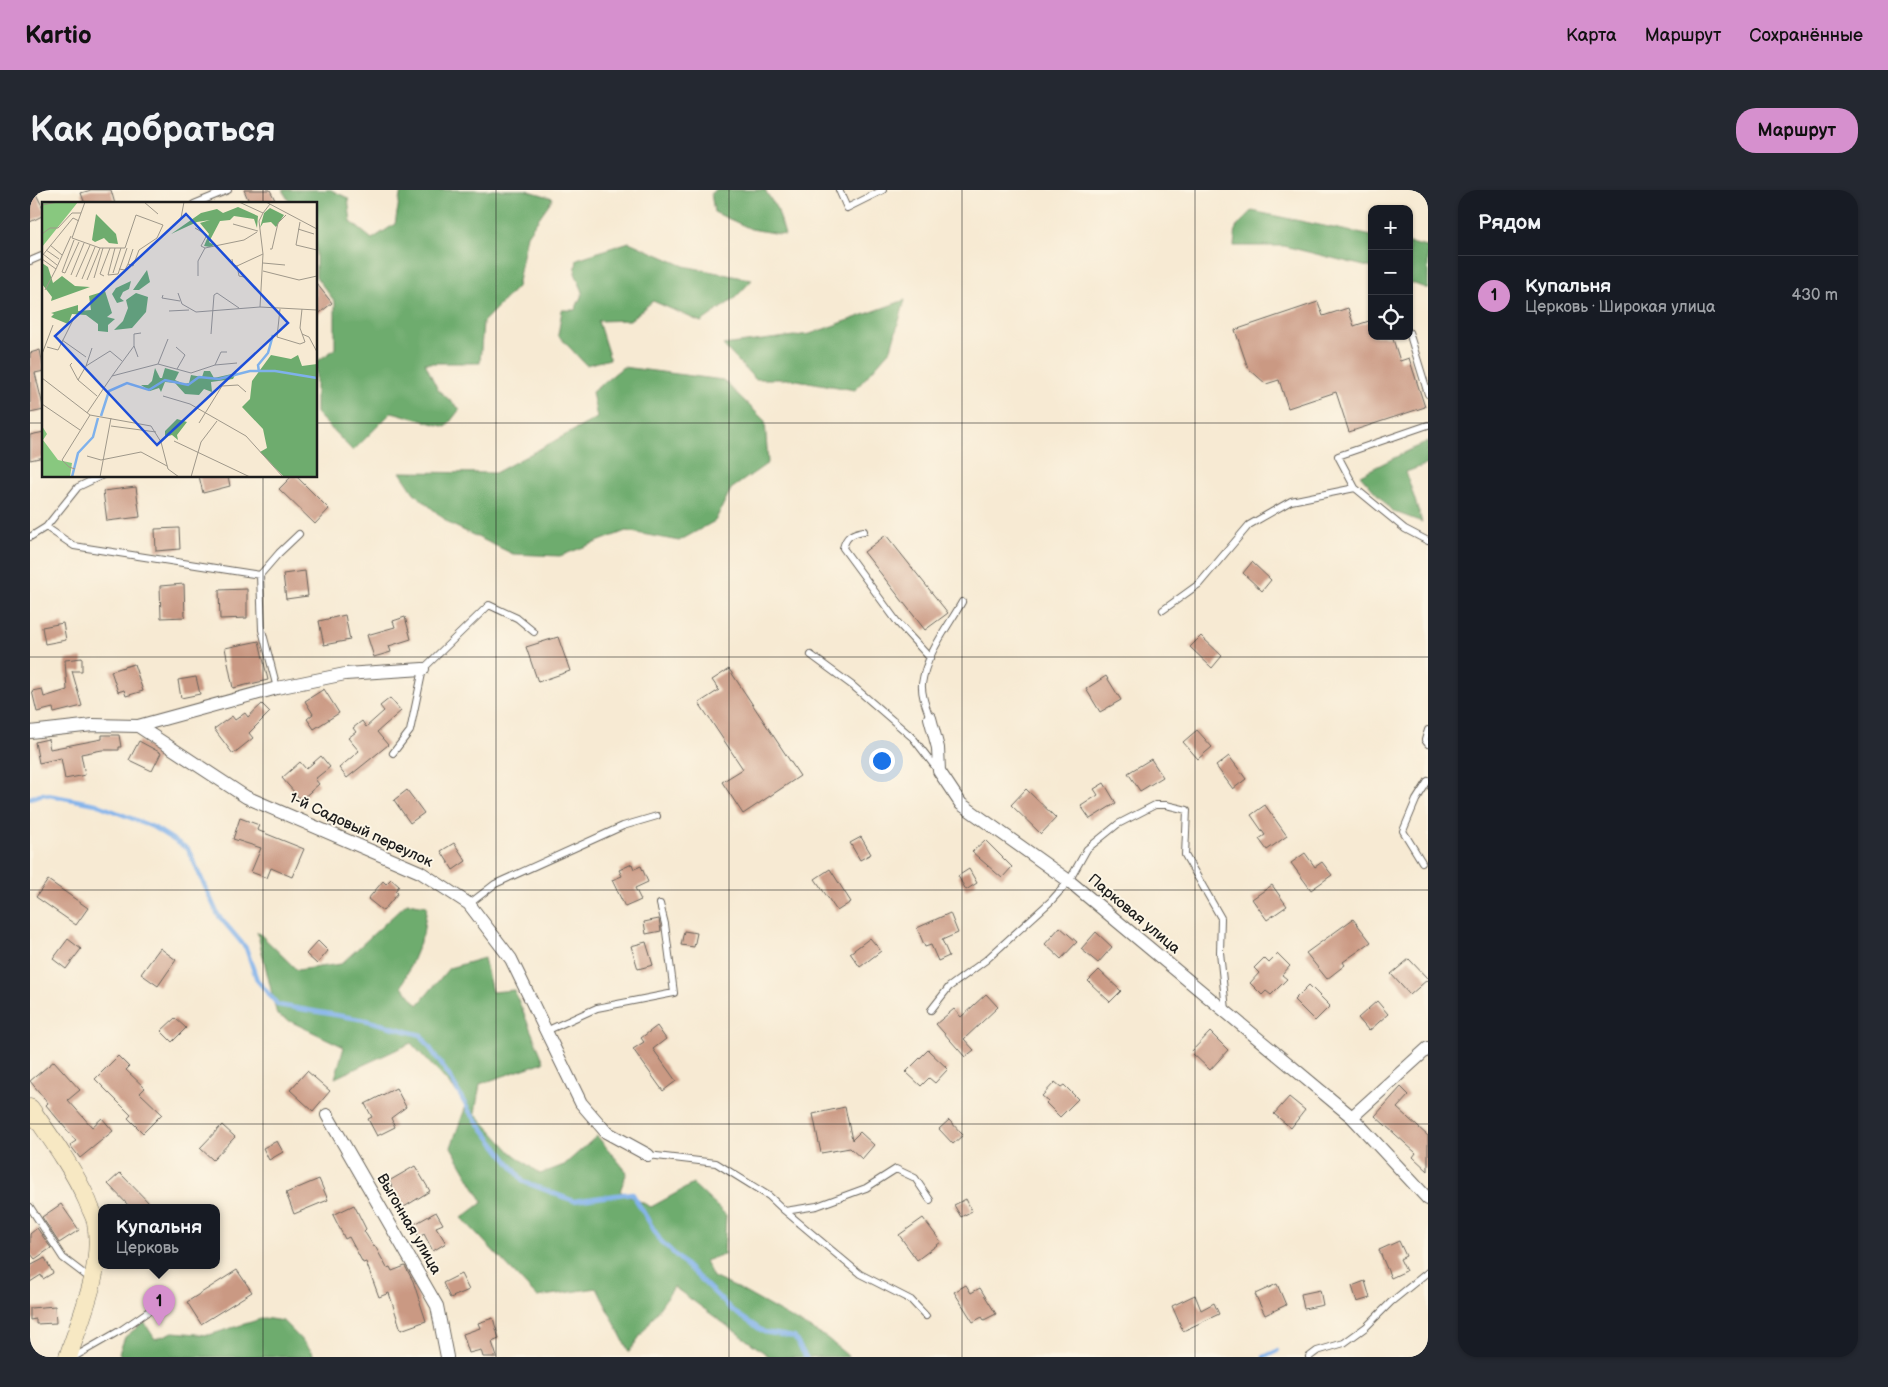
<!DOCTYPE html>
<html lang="ru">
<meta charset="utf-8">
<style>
:root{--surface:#171b24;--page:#242831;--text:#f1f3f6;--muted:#9ea1a6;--line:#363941;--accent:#d690ce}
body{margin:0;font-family:"Balsamiq Sans",sans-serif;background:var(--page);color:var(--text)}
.controls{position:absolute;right:15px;top:15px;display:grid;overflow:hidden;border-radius:10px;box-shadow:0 1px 4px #0004}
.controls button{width:45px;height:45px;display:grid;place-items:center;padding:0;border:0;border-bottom:1px solid var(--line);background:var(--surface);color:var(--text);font:25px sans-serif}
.you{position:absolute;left:851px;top:570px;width:18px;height:18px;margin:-12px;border:4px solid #fff;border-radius:50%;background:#1a73e8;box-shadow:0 0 0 8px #1a73e833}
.badge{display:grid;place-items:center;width:32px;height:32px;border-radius:50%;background:var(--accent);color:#111;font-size:16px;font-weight:700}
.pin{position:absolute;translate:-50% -41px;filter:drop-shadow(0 1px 2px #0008)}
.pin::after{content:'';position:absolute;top:26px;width:18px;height:15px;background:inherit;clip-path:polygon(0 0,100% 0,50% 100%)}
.popup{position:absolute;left:68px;top:1014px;width:122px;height:65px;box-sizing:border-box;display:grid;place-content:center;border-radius:10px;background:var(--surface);filter:drop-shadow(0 1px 4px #0005);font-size:16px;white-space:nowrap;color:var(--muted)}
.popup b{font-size:19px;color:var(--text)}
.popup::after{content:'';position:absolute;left:50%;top:100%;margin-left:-10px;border:10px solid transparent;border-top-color:var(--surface)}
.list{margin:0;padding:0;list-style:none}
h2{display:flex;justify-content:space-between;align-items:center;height:65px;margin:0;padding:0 20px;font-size:21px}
h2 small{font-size:16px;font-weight:400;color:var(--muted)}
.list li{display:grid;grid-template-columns:32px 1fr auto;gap:15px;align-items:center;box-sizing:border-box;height:80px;padding:0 20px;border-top:1px solid var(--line)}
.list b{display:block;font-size:19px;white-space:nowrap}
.list p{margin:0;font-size:16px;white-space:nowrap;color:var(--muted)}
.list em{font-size:16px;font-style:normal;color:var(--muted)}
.icon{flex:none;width:28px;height:28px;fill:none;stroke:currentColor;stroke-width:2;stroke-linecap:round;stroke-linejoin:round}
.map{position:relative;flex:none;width:1398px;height:1167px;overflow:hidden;border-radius:20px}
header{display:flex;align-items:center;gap:30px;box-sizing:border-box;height:70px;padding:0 25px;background:var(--accent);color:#111}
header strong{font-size:24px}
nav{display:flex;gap:28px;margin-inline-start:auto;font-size:18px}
.intro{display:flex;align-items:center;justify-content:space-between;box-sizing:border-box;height:120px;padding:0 30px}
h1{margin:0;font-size:35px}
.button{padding:12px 22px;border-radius:20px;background:var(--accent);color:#111;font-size:18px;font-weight:700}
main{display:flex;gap:30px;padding:0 30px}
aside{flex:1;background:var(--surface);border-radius:20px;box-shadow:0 1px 4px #0004}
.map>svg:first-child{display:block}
.forest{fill:#6eac6e;stroke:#456445}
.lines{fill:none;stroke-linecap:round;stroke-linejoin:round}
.stream{stroke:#7fb1eb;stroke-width:4.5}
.building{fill:#ca9983}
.lane-casing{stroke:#69645c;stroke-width:8}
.street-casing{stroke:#69645c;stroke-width:14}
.secondary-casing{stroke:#69645c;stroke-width:19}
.lane{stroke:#fff;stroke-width:6}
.street{stroke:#fff;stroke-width:12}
.secondary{stroke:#f7e8c3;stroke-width:18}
.grid{fill:none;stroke:#1c1c1c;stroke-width:1;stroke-opacity:0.55}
.labels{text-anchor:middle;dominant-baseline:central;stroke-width:4;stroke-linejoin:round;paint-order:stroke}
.street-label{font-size:15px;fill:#1c1c1c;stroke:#fcf5e5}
.inset-river{fill:none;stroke:#7fb1eb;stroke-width:2.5}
.inset-road{fill:none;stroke:#9f988a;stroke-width:1}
.view{fill:#1d4ed8;fill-opacity:0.15;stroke:#1d4ed8;stroke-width:2.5}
.inset-edge{fill:none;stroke:#1c1c1c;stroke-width:2.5}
</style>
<header>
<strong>Kartio</strong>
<nav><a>Карта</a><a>Маршрут</a><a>Сохранённые</a></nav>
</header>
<div class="intro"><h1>Как добраться</h1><a class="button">Маршрут</a></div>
<main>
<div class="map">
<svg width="1398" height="1167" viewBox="0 0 1398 1167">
<rect width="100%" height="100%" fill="#fcf5e5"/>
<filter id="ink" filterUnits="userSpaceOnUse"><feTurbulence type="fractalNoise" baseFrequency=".02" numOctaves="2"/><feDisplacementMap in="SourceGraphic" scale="10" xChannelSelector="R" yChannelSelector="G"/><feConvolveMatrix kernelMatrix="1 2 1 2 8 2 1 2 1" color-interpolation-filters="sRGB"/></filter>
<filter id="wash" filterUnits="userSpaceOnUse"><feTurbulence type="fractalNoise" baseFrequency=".0096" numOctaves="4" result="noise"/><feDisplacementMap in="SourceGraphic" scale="20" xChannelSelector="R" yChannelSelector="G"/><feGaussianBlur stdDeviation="1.12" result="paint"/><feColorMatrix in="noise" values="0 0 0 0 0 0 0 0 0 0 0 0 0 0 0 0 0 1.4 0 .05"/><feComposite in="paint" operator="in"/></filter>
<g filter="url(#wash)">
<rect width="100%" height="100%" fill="#f7ead3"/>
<path class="forest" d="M252,0H301L318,8L321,32L342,49L365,34L371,0H496L523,8L497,45L487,97L453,132L450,173H395L408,200L430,219L416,237L362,222L323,261L286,223V172L305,159V112L286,87V14H261Z
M686,0H735L748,21L755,45L721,39L684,22L681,3Z
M1222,21L1342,46V78L1254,56H1204L1206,37Z
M599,52L654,76L722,90L704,109L671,132L623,111L600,130L568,131L580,169L556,175L528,145L532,120H545L553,102L545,83L547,69Z
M1379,53L1398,57V99L1379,92Z
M875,110L861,159L825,200L761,189H725L693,155L780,144Z
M593,177L693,190L735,231L738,273L701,299L685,331L649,351L596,341L530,366L483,364L420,334L384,303L370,282L465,283L567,228L562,202Z
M1398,251V274L1376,282L1392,332L1362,321L1330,285Z
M377,713L397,716L393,745L372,796L388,815L419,778L454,768L462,802L484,800L514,872L450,894L445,923L482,963L510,984L534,975L567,946L597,982L590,1001L621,1017L663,994L696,1025L694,1064L675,1071L683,1087L709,1099L797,1148L819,1167H740L644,1097L599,1162L567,1098L507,1107L432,1028L453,1012L421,957L437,913L381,853L305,888L314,857L247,825L227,741L267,780L311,774Z
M234,1128L253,1131L282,1161L284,1167H92L89,1163L95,1147L114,1132L125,1149L143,1142L179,1145Z"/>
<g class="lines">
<path class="stream" d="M0,608L13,604L66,614L123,637L158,659L188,725L216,758L227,790L248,815L335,830L391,845L420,887L439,921L494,992L544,1011L602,1003L630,1050L703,1121L734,1142L764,1147L776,1167
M1234,1167L1247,1161"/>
</g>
<g id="blocks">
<path class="building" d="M0,0H4L14,20V25L0,32Z
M61,0H81L85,14H55L51,3Z
M214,0H240L247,14H220Z
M286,93L302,113L286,126Z
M1288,112L1293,126L1318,118L1324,136L1342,130V146H1362L1370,171L1379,168L1395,217L1319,242L1306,202L1258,218L1249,190L1236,194L1218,178L1205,140Z
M10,160L14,181L5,183L14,220L0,223V163Z
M14,242V267L0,270V245Z
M169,286H198L200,296L173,303Z
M262,286H266L299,319L285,334L249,299Z
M106,297L110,327L77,331L73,301Z
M149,338L150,359L126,361L125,339Z
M856,345L918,423L895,440L834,362Z
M1222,372L1241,390L1232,401L1213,383Z
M275,381L278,406L256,409L253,384Z
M154,394L155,427L131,428L130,396Z
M217,399V428L190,429L189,400Z
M315,425L320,450L294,455L289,431Z
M375,427L381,449L359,456L361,462L344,467L337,445L365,437L363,431Z
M33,433L36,450L15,454L12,437Z
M1171,446L1192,466L1182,478L1160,457Z
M528,447L540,481L508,492L496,457Z
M229,451L238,490L203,498L195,458Z
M52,468V481H42L52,516L24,523L23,518L7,522L2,501L12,499L14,507L37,500L35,470Z
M104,474L113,501L96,506L94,500L88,502L81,481Z
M699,479L770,586L713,624L692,592L713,579L669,513L689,500L682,490Z
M1076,486L1091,510L1070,522L1056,499Z
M166,487L170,504L151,508L148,490Z
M294,499L309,523L284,539L277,529L283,524L275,511Z
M360,508L371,521L347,542L358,555L317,588L309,578L329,561L318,548L326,542L323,538L332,531L336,537L354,521L350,516Z
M232,514L240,522L219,543L223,548L203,564L184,539L202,526L205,530L215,523L218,527Z
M1167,540L1182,557L1168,569L1153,552Z
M72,545H89L91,557H89V560H72L51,564L55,585L35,589L31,568L9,573L5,552L18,549L20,559L72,549Z
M109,551L131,563L122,581L99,570Z
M291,566L300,577L285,589L289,594L271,610L252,588L270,572L276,579Z
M1199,566L1216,589L1203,599L1186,576Z
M1121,569L1133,587L1110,601L1098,583Z
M1074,593L1086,613L1060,629L1051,616L1068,605L1064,599Z
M996,599L1026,628L1011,644L981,615Z
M377,600L394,623L380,633L364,610Z
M1235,615L1257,646L1237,660L1229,649L1235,645L1221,625Z
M210,628L229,635L227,640L274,659L262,687L241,678L237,688L221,682L231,658L203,649Z
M831,647L841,664L830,670L820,653Z
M955,650L982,677L972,688L942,662Z
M424,653L436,671L423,680L411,661Z
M1275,663L1285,677L1292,672L1302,685L1281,700L1261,673Z
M602,674L604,679L611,676L618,692L605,698L611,710L595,717L582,690L592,686L589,680Z
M800,679L821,712L807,721L785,689Z
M939,679L947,693L936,700L928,686Z
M361,689L369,696L365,701L368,703L353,721L338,709L353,691L356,694Z
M18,690L58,718L46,735L6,707Z
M1242,695L1257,716L1237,730L1222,709Z
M920,723L928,743L912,750L919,766L908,771L901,755L895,757L887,738Z
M629,729L631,741L616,744L614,732Z
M1323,729L1341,752L1313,772L1315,775L1297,789L1276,763Z
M1030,737L1047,752L1031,769L1015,754Z
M654,741L667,743L664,757L651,755Z
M1066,742L1082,757L1068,773L1051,759Z
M840,748L851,761L830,777L820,763Z
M38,749L51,759L36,779L23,769Z
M288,751L298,761L287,774L276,764Z
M616,752L623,775L608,779L601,756Z
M130,758L146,770L128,796L111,784Z
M1248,764L1260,776L1252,785L1257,789L1241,805L1236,801L1232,805L1220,793L1229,783L1224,778L1234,768L1239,773Z
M1379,769L1398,789L1380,805L1361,784Z
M1069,780L1091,801L1080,812L1058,791Z
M1279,795L1300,816L1285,831L1264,810Z
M956,804L968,817L934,849L944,860L935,867L906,834L924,819L931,827Z
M1347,811L1358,824L1339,841L1328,828Z
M145,828L156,838L142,852L131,841Z
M627,836L636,849L623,859L646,891L633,901L603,859L614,852L611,848Z
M1180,842L1198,860L1180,880L1161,862Z
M898,860L918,879L905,893L899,888L891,896L876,882Z
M88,866L99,877L96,880L115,898L110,903L132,924L113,943L98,928L101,925L65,889Z
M24,871L50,900L38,910L62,937L72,928L83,941L50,968L40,955L46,951L16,915L18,913L0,891Z
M277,881L300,901L283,921L260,900Z
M1025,892L1031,897L1034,895L1048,909L1030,927L1016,913L1018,911L1012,906Z
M1371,897L1379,905L1367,918L1398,946V981L1383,967L1386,963L1345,926Z
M366,898L376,917L361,928L365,937L347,946L338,929L342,927L335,914Z
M1259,907L1275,920L1261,938L1244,924Z
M815,917L822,950L830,942L844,955L832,969L820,958L791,963L783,924Z
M919,930L933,945L923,954L909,939Z
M192,935L205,947L183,970L170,958Z
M247,951L253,962L239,970L233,958Z
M385,976L400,1001L374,1017L359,991Z
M90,983L123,1017H100L78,994Z
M289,989L298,1010L264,1024L256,1003Z
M936,1009L942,1021L931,1027L924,1015Z
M31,1014L49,1040L29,1053L12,1027Z
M324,1015L336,1039L334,1041L344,1057L345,1056L357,1078L360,1077L362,1081L375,1076L383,1091L396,1131L371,1140L359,1103L349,1107L336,1072L333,1073L319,1047L315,1049L303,1025Z
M406,1022L413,1034L406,1037L416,1053L403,1061L394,1044L389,1047L383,1035Z
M893,1028L911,1052L887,1070L869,1045Z
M7,1038L21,1058L5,1069L0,1063V1044Z
M1369,1051L1376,1066L1370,1069L1376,1081L1361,1088L1349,1060Z
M15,1068L23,1083L13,1089L11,1085L0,1092V1076Z
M207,1080L222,1102L171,1134L157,1112Z
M431,1084L439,1100L420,1108L413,1093Z
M1335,1091L1340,1108L1327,1112L1322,1096Z
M1247,1094L1256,1115L1235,1125L1225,1104Z
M936,1095L941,1103L950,1098L966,1124L954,1130L952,1127L943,1132L924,1102Z
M1290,1100L1293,1115L1274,1119L1271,1104Z
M1165,1105L1171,1120L1184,1113L1189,1124L1153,1141L1142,1116Z
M25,1116L26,1133L6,1134V1129L0,1130V1118Z
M463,1128L469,1149L462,1152L467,1167H453L451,1160L439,1163L433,1144L450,1138L448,1133Z"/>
</g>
</g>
<g filter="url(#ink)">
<use href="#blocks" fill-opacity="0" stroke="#69645c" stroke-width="1"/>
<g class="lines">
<defs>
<path id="lane" d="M809,0L817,18L853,0
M164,14L198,0
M0,71L14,65
M1379,142L1398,204
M1398,235L1308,266L1325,298L1375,339L1398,351
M16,337L48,297L71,286
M834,341C822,343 816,346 813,358L868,433L900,468
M0,347L16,337L44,356L230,385L232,440L247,498
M230,385L249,363L269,344
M1133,420L1169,394L1219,335L1261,311L1325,298
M781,465L823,496L883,548L906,578
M900,528C896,517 891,505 892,494C896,464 918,437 932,412
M1398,540L1395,550L1398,554
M363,563L380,541L393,479L459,415L487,428L504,442
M1392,672L1373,641L1386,610L1398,591
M439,714L465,694L593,636L627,626
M901,820L919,797L956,770L1021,711L1039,691L1057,659L1088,634L1125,615H1136L1157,620L1155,665L1191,728L1190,762L1196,820
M516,841L567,818L644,803L635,734L630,714
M618,965L686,973L739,1006L755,1021L787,1016L836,998L866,979L885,988L900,1010
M0,1017L33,1068L62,1090
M755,1021L830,1084L881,1110L896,1126
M44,1167L91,1140L132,1112
M1279,1167L1287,1161L1314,1153L1336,1137L1361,1112L1398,1082"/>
<path id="street" d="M900,528L908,558L909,581L931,614L1039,691L1322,927L1398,1009
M108,536L247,498L315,484L393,479
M0,542L63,535L108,536L216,607L390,682L439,714L481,769L551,913L576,942L618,965
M297,925L407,1116L417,1167
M1322,927L1398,858"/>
<path id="secondary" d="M0,918C21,948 43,978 58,1012C60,1019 65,1026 66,1033C74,1076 51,1127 38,1167"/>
</defs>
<use href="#lane" class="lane-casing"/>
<use href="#street" class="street-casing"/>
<use href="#secondary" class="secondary-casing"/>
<use href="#lane" class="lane"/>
<use href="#street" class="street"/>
<use href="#secondary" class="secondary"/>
</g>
</g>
<path class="grid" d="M233,0V14M466,0V1167M699,0V1167M932,0V1167M1165,0V1167M0,233H14M286,233H1398M233,286V1167M0,467H1398M0,700H1398M0,934H1398"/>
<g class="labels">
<g class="street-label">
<text transform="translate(331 640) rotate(25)">1-й Садовый переулок</text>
<text transform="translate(1104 724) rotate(40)">Парковая улица</text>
<text transform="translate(379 1034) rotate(60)">Выгонная улица</text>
</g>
</g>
<g transform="translate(12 12)">
<rect width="275" height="275" fill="#f7ead3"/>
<path d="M0,0H36L0,45ZM0,224L5,232L1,238L16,258L30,261L28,275H0Z" fill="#88c87f"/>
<path d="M196,5L216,14L215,26L212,17L192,14L188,18L178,19L167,40L172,43L168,45L162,44L167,32L158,21L168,18L155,20L129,32L159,11L175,7L181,11ZM228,6L242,13L234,25L229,20L221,21L218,26L222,11ZM54,12L74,32L76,42L67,41L62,36L53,40L50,38ZM0,61L6,65L11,81L20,74L33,84L48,85L9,99L10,95L0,82ZM105,68L108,80L97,88H91ZM89,79L87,87L81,90L78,96L82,99L75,101L70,92L74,86ZM63,89L70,111L65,115L73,117L66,123V130L56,129V122L44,113L30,112L26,122L9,115L12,112L9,111L36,103V109L49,108L47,94ZM94,91L106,95L104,110L90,126L72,128L81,119L86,106L84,98ZM229,153L249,157L256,153L260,164L275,162V275H242L218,250L225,246L221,227L200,205L208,197L210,179ZM113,166L118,176H120L123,166L137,170L133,178L142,182L147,181L149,173L160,175L162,169H168L172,176L194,171L191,177L169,180L170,190L162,187L157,193L143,192L133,181L123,180L119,190L117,186L108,189L99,183H106L110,179ZM135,217L145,220L135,233L136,238L130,233L123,235V229Z" fill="#6eac6e"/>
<path class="inset-river" d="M217,170L216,163L226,151L231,133M59,214L67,189L85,181L107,188L123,178L146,183L157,175L177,177L208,169H233L275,176M30,275L36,251L51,235L56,216"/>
<path class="inset-road" d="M43,0L30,36L58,46H83L94,13L121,23L115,36L97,48L91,64L86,62L83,68L77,67M102,0L116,12M197,0L221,11L228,2M224,0L275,27M0,3L16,0M139,16L142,0M258,20L254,43L275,48M191,22L216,29M153,26L165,33L159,44L163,46L202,38L215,30M256,27L272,32M0,32L8,26H16L30,11H39M32,38L20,70L23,71L37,40M8,43L20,53M73,46L66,73L76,72L85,46M228,47H230L236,21L244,13M4,48L17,57M1,52L15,63M0,54L31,16L37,19M0,57L14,67L29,34M190,57L191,63L195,64L221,52M221,61L243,63M86,62L91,47M195,64L197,74L202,75M221,69L257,78L275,74M71,71L79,46M29,73L42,41M62,74L58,72L68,46M156,74V59L163,46M34,75L48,43M52,76L61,46M40,77L53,45M45,78L58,46M3,88L14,67M136,91L140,102L154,110L218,105L275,108M121,93L120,96L138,99M218,105L221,52L217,19L221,11M238,107L235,135L258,142L263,140L258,126L260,107M127,109L147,108M169,132L172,93L175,91L197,106M260,132L267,135L275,150M20,138L44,155M5,145L16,148L32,116M134,145L143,153L135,167M0,152L11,123M96,155L92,144V132L99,131M30,161L28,163L36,178L55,194M116,162L126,137M173,163L195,161M44,164L50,146M70,174L92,144M0,176L48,213L109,224L119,240L126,267L137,275M36,178L44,164L68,149L80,159M121,194L148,202L204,234L241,275M0,202L38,228M45,211L70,174L116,162L149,171L173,163L179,150H185M157,221L180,184L196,183L204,190M69,224L114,230M132,239L208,275M45,254L59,258L99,250L125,264M33,267L27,265L20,258L48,213M58,275L69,216M149,275L159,240L175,219"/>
<path class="view" d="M144,12L246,121L115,243L13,134Z"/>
<rect width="275" height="275" class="inset-edge"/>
</g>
</svg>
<div class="controls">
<button>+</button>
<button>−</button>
<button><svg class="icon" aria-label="locate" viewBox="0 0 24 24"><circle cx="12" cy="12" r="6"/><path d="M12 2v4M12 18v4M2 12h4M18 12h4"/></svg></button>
</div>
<div class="you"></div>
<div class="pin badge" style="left:129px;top:1136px">1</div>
<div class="popup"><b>Купальня</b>Церковь</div>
</div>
<aside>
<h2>Рядом<small></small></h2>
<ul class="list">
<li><span class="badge">1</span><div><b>Купальня</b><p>Церковь · Широкая улица</p></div><em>430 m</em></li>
</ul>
</aside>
</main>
